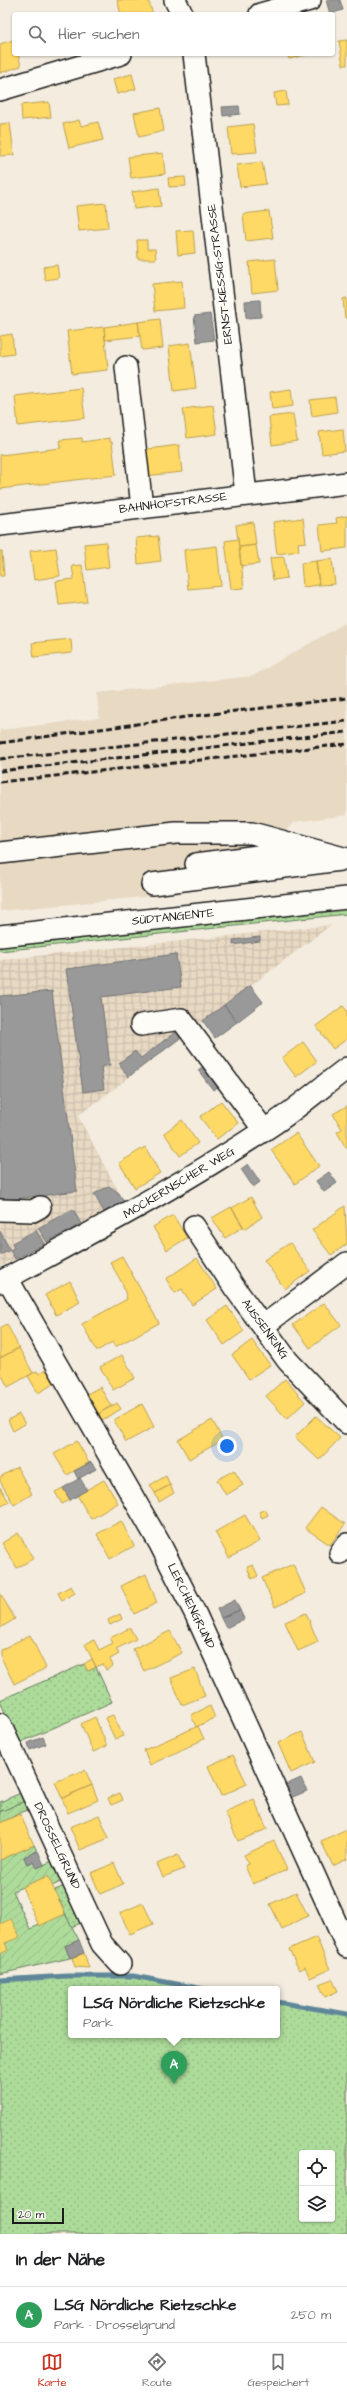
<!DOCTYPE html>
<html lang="de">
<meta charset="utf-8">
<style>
:root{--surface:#fff;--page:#f6f6f6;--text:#202124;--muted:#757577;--line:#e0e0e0;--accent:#c8321e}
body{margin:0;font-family:"Architects Daughter",sans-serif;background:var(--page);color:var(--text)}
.controls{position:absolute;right:12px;bottom:12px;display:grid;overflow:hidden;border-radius:4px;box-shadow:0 1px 3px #0004}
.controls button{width:36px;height:36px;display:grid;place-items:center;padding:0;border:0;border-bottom:1px solid var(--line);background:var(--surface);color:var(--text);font:20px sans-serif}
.scale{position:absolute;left:12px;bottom:10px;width:52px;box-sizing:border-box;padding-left:4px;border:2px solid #1c1c1c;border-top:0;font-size:11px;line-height:14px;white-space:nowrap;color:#1c1c1c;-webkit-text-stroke:3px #fdfcf7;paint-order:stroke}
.you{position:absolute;left:227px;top:1446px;width:14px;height:14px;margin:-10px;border:3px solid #fff;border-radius:50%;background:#1a73e8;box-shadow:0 0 0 6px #1a73e833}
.badge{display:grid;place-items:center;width:26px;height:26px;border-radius:50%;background:var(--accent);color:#fff;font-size:13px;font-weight:700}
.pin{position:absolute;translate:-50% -33px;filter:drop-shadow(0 1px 2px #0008)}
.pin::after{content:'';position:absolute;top:21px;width:14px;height:12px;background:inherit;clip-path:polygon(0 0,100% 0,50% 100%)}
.popup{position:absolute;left:68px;top:1986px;width:212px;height:52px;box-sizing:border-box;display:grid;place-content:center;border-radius:4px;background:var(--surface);filter:drop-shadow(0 1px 3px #0005);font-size:13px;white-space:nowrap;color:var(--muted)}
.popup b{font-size:15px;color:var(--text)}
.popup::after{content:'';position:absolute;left:50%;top:100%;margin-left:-8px;border:8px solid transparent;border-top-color:var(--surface)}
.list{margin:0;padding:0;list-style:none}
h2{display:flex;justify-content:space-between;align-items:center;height:52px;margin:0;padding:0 16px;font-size:17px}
h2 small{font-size:13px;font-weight:400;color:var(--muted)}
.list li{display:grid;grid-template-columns:26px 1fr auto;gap:12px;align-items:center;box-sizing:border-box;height:56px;padding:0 16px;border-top:1px solid var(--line)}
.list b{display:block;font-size:15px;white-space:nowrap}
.list p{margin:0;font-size:13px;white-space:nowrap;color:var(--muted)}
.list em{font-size:13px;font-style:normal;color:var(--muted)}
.icon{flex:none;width:22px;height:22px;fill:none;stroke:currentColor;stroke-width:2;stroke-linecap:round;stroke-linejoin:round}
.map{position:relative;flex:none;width:347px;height:2234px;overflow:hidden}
.search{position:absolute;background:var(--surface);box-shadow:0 1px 3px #0004;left:12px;right:12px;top:12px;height:44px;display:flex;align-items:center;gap:10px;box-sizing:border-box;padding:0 14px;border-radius:4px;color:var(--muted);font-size:15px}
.sheet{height:108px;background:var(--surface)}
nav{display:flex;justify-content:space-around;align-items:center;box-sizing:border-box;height:56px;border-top:1px solid var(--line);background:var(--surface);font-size:11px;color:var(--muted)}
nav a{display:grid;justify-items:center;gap:2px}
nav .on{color:var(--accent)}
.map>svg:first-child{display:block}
.built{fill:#e8d9c3}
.industrial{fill:url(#industrial-grid)}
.grass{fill:url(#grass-dots);stroke:#647c5b;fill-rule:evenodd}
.garden{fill:url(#garden-furrows);stroke:#647c5b}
.homes{fill:#ffd966;stroke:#bba050}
.industry{fill:#999;stroke:#747474}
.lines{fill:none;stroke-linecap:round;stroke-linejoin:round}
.stream{stroke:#5f8799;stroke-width:5}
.minor-casing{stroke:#1c1c1c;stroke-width:24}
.minor{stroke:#fdfcf7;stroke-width:21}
.rail{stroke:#1c1c1c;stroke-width:3;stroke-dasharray:6 3;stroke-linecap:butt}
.labels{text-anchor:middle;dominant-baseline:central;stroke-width:4;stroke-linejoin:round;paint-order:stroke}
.street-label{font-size:12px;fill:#1c1c1c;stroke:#fdfcf7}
</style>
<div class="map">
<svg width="347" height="2234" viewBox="0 0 347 2234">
<defs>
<pattern id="industrial-grid" width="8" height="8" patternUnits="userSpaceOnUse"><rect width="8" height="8" fill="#e8d9c3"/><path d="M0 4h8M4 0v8" fill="none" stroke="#c6baa7"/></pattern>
<pattern id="grass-dots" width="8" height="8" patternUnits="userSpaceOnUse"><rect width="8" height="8" fill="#addb9a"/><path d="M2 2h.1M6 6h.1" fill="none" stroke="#94bb84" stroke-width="1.8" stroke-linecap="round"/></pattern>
<pattern id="garden-furrows" width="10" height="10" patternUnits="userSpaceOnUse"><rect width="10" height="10" fill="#addb9a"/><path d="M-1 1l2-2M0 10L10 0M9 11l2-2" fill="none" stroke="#94bb84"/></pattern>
</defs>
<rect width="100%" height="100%" fill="#f3ecdf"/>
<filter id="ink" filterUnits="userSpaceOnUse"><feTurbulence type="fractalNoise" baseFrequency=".025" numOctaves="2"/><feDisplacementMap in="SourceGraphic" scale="8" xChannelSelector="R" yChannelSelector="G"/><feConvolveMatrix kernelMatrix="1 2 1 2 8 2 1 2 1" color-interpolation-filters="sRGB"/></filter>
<g filter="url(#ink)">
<path class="built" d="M347,622V815L295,822L269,849L270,881L153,896L0,911V730L99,718L97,693L253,676Z"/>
<path class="industrial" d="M331,925L78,1116L124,1202L0,1267V960Z"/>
<path class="grass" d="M347,908V914L0,951V945Z
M84,1664L88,1671L96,1667L112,1702L17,1744L0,1700Z
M23,1792L27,1800L0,1812V1802Z
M67,1885L83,1922L71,1927L55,1890Z
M67,1976H133L204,1989H71V2035H277V2002L347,2015V2234H0V1980ZM302,2153H332V2219H302Z"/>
<path class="garden" d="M27,1800L31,1808L0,1823V1812Z
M34,1845L37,1851L24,1857L27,1864L33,1862L37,1868L56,1859L65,1880L52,1886L48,1876L13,1891L30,1929L65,1914L79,1940L65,1946L70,1958L0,1974V1860Z"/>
<path class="homes" d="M117,0H148L153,14H121Z
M13,40L14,54H18L21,66L0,73V44Z
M347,40V65H343L339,41Z
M288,54H309L289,59Z
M132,74L136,89L117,94L113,79Z
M286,91L288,105L276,106L274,93Z
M49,102L51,117L22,120L21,105Z
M160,108L164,131L139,137L134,113Z
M79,120L81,126L98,122L103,140L69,148L63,124Z
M10,123L14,155L0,156V124Z
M253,124L257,152L231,154L228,127Z
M163,153L165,174L131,178L128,157Z
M262,162L266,184L240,187L237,165Z
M185,177L186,186L169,187L168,178Z
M159,188L161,206L134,209L132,192Z
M106,203L108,228L79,231L76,206Z
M269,211L273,238L246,241L243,214Z
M193,230L195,253L178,255L176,231Z
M137,240H147V249H155L156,259H138Z
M275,259L278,290L252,293L249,262Z
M57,265L59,278L45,280L43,267Z
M182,281L184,308L155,311L152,284Z
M347,298V318H345L343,299Z
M160,319L163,348L142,350L138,322Z
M138,322L140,336L105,340L104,327Z
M104,327L108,370L72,374L67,331Z
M12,334L14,354L0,356V336Z
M190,343L196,388L174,391L169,346Z
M81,388L85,418L18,426L15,396Z
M291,389L293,406L272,409L270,392Z
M335,397L337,412L312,416L310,400Z
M213,405L217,434L187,438L183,409Z
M293,414L297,441L272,445L269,417Z
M343,429L345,451L322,454L319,432Z
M82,438V442L110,438V442H112L116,475L0,489V455L61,448L60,440Z
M179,445L182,472L144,476L141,450Z
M347,516V548L322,551L319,525L337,523L336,518Z
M303,518L306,542L298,543L299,551L277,554L273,522Z
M253,522L256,545L239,547L236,525Z
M158,536L161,561L138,564L136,538Z
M238,539L244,588L231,589L225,541Z
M106,542L109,567L87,570L84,544Z
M256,545L259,564L241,566L239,547Z
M217,546L221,586L188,589L184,550Z
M56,548L60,576L34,580L30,551Z
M0,551H2L4,576H0Z
M284,557L287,578L273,580L270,558Z
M332,559L335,584L319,585L316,561Z
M316,561L319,585L303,587L301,563Z
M82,565L87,602L59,605L56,581L74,579L72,566Z
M71,639L72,653L34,657L32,643Z
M343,1006L347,1011V1039L333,1049L316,1026Z
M303,1042L317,1061L296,1077L282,1058Z
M221,1101L238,1123L217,1139L200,1117Z
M347,1106V1148H346L337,1132L342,1129L333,1114Z
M182,1120L198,1143L180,1156L164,1133Z
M296,1133L319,1166L295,1184L271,1150Z
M145,1147L160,1173L135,1188L119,1163Z
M251,1197L262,1217L245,1229L232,1208Z
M345,1206L347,1244L331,1255L312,1230Z
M231,1207L243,1227L225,1238L212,1218Z
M173,1215L187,1238L167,1250L153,1227Z
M290,1243L310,1271L285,1289L264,1260Z
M122,1256L159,1323L115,1347L112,1342L97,1351L82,1324L127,1299L122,1283L110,1262Z
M197,1258L217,1289L192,1305L182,1289L175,1293L166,1279Z
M70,1281L80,1302L56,1315L45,1295Z
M324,1303L341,1325L310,1348L293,1325Z
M227,1306L244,1331L224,1345L207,1320Z
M7,1324L19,1348L0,1358V1328Z
M252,1340L270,1365L249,1379L232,1355Z
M19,1348L33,1373L8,1387L0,1372V1358Z
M122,1355L135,1378L113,1390L100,1367Z
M49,1368L57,1382L38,1393L28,1376L37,1371L39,1374Z
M285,1379L305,1402L287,1419L266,1396Z
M100,1387L111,1406L98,1414L87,1394Z
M117,1403L121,1409L102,1420L98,1414Z
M142,1404L154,1427L126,1442L114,1420Z
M19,1414L25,1424L13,1431L8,1420Z
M316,1416L340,1438L319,1460L295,1437Z
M212,1420L223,1440L189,1459L178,1440Z
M77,1441L89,1463L67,1475L54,1454Z
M17,1467L32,1494L14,1505L0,1481V1477Z
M234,1470L243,1485L226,1495L217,1480Z
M166,1476L170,1485L155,1493L150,1485Z
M104,1480L118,1503L91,1519L77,1495Z
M170,1485L174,1493L159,1502L155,1493Z
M0,1487L9,1502L0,1507Z
M63,1488L70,1500L62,1504L55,1492Z
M321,1507L345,1524L330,1545L305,1528Z
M265,1509L268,1515L262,1518L259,1512Z
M245,1515L260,1541L229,1558L215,1532Z
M121,1521L134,1546L110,1559L97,1534Z
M18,1533L34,1558L17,1568L2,1543Z
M293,1564L306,1593L275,1607L262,1578Z
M253,1565L258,1576L252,1579L247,1567Z
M146,1574L157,1603L134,1614L121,1586Z
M71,1586L75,1593L62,1600L58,1593Z
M0,1593L15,1619L0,1628Z
M306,1613L318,1642L298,1651L285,1622Z
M120,1614L122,1619L110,1625L108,1620Z
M130,1628L136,1639L116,1649L119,1654L110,1659L113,1666L106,1670L103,1664L96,1667L85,1644L94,1640L99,1650L113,1643L110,1638Z
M170,1631L182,1653L144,1671L133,1649Z
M30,1635L46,1668L14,1684L0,1655V1650Z
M92,1659L96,1667L88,1671L84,1664Z
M195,1669L205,1696L182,1705L171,1678Z
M210,1706L215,1718L196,1727L191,1715Z
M113,1715L123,1736L115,1739L105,1718Z
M95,1717L107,1746L93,1752L81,1724Z
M198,1726L204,1739L150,1765L144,1750Z
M302,1732L315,1762L291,1773L278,1743Z
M233,1755L247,1784L221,1796L208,1766Z
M85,1770L92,1785L62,1798L55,1782Z
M92,1785L98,1800L68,1813L62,1798Z
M120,1793L123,1800L111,1805L108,1798Z
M254,1799L267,1829L238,1841L225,1812Z
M20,1814L34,1845L0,1860V1823Z
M99,1815L109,1838L80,1850L70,1827Z
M347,1829V1859L333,1866L321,1841Z
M274,1841L287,1870L253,1884L245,1866L249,1864L244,1855Z
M178,1855L184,1869L163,1877L157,1864Z
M114,1863L123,1884L100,1894L91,1873Z
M48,1876L65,1914L39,1926L22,1887Z
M296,1892L308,1916L282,1929L270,1904Z
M143,1903L153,1924L130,1934L120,1913Z
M11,1919L20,1937L5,1943L8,1950L0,1954V1924Z
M316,1937L330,1969L310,1978L305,1967L299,1970L289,1949Z
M84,1953L89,1968L75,1967L72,1958Z
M332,1979L338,1991L325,1997L319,1984Z"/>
<path class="industry" d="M326,0H340L343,10L330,14Z
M239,106L240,114L223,116L222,107Z
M260,300L261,317L246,318L245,301Z
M210,314L214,340L197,342L194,316Z
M260,937V941L233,945V940Z
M176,954L181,987L101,997L110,1065L101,1067L104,1089L83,1092L66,969Z
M250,985L263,1002L237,1022L224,1005Z
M52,991L77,1191L0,1201V996Z
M224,1005L237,1022L215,1038L203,1021Z
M178,1030L183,1036L128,1077L119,1063L135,1051L141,1058Z
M204,1066L219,1086L213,1090L198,1070Z
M248,1164L260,1182L253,1187L241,1169Z
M329,1172L337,1183L324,1192L316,1181Z
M109,1186L119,1193L124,1202L104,1212L94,1194Z
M73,1209L81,1224L47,1242L38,1228Z
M36,1230L44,1244L15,1259L10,1250L14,1248L12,1243Z
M0,1231L10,1250L0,1255Z
M91,1462L96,1469L78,1479L74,1471Z
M80,1478L87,1490L70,1500L63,1488Z
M235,1600L240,1610L221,1618L217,1609Z
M240,1610L244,1619L226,1628L221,1618Z
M43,1737L46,1744L30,1750L28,1743Z
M301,1778L307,1791L288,1799L283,1786Z
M38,1851L44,1865L36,1868L33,1862L27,1864L24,1857Z
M79,1940L84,1953L70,1958L65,1946Z"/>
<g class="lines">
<path class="stream" d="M0,1980L67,1976H133L204,1989
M277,2002L347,2014"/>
<defs>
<path id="minor" d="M175,0L182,14
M260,14L310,0
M194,54L246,494
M0,90L121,54
M126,367L142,507
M0,525L347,483
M0,853L176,833H252L347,859
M196,864L303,850
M152,884L340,860
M0,936L347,898
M141,1025L181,1019L264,1130
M0,1210L33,1211L40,1207
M194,1226L234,1287L288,1361L347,1423
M7,1278L160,1544L196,1615L347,1947
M0,1282C94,1231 186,1183 275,1123C300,1106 323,1086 347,1068
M263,1326L347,1263
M340,1553L347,1544
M0,1724L102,1944L120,1964"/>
</defs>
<use href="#minor" class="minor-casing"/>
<use href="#minor" class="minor"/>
<path class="rail" d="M0,743L194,716L347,698
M0,759L347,721
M0,771L347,732
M0,782L347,744"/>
</g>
</g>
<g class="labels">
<g class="street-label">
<text transform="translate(220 274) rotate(-97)">ERNST-KIESSIG-STRASSE</text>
<text transform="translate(173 503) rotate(-7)">BAHNHOFSTRASSE</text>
<text transform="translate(173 917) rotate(-6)">SÜDTANGENTE</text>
<text transform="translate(179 1183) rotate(-31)">MÖCKERNSCHER WEG</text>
<text transform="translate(265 1329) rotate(54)">AUSSENRING</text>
<text transform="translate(191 1606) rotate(64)">LERCHENGRUND</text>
<text transform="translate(57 1846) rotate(65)">DROSSELGRUND</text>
</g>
</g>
</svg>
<div class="controls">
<button><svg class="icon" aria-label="locate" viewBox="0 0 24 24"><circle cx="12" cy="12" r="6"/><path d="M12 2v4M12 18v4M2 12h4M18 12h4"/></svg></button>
<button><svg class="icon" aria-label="layers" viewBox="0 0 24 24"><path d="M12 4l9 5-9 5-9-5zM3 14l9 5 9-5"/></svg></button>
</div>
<div class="scale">20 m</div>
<div class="you"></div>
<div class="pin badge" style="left:174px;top:2084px;background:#2e9e5b">A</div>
<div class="popup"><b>LSG Nördliche Rietzschke</b>Park</div>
<div class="search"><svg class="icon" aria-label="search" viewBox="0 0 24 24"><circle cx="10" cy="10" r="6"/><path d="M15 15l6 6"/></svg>Hier suchen</div>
</div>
<section class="sheet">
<h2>In der Nähe<small></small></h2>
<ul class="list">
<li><span class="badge" style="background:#2e9e5b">A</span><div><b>LSG Nördliche Rietzschke</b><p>Park · Drosselgrund</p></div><em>250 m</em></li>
</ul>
</section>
<nav>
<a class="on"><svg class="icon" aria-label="map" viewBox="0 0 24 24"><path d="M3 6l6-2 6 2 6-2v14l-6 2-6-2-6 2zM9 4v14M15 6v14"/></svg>Karte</a>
<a><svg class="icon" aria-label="directions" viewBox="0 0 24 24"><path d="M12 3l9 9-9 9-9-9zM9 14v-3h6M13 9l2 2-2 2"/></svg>Route</a>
<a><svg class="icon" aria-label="saved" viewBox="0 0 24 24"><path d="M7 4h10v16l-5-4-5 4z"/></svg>Gespeichert</a>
</nav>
